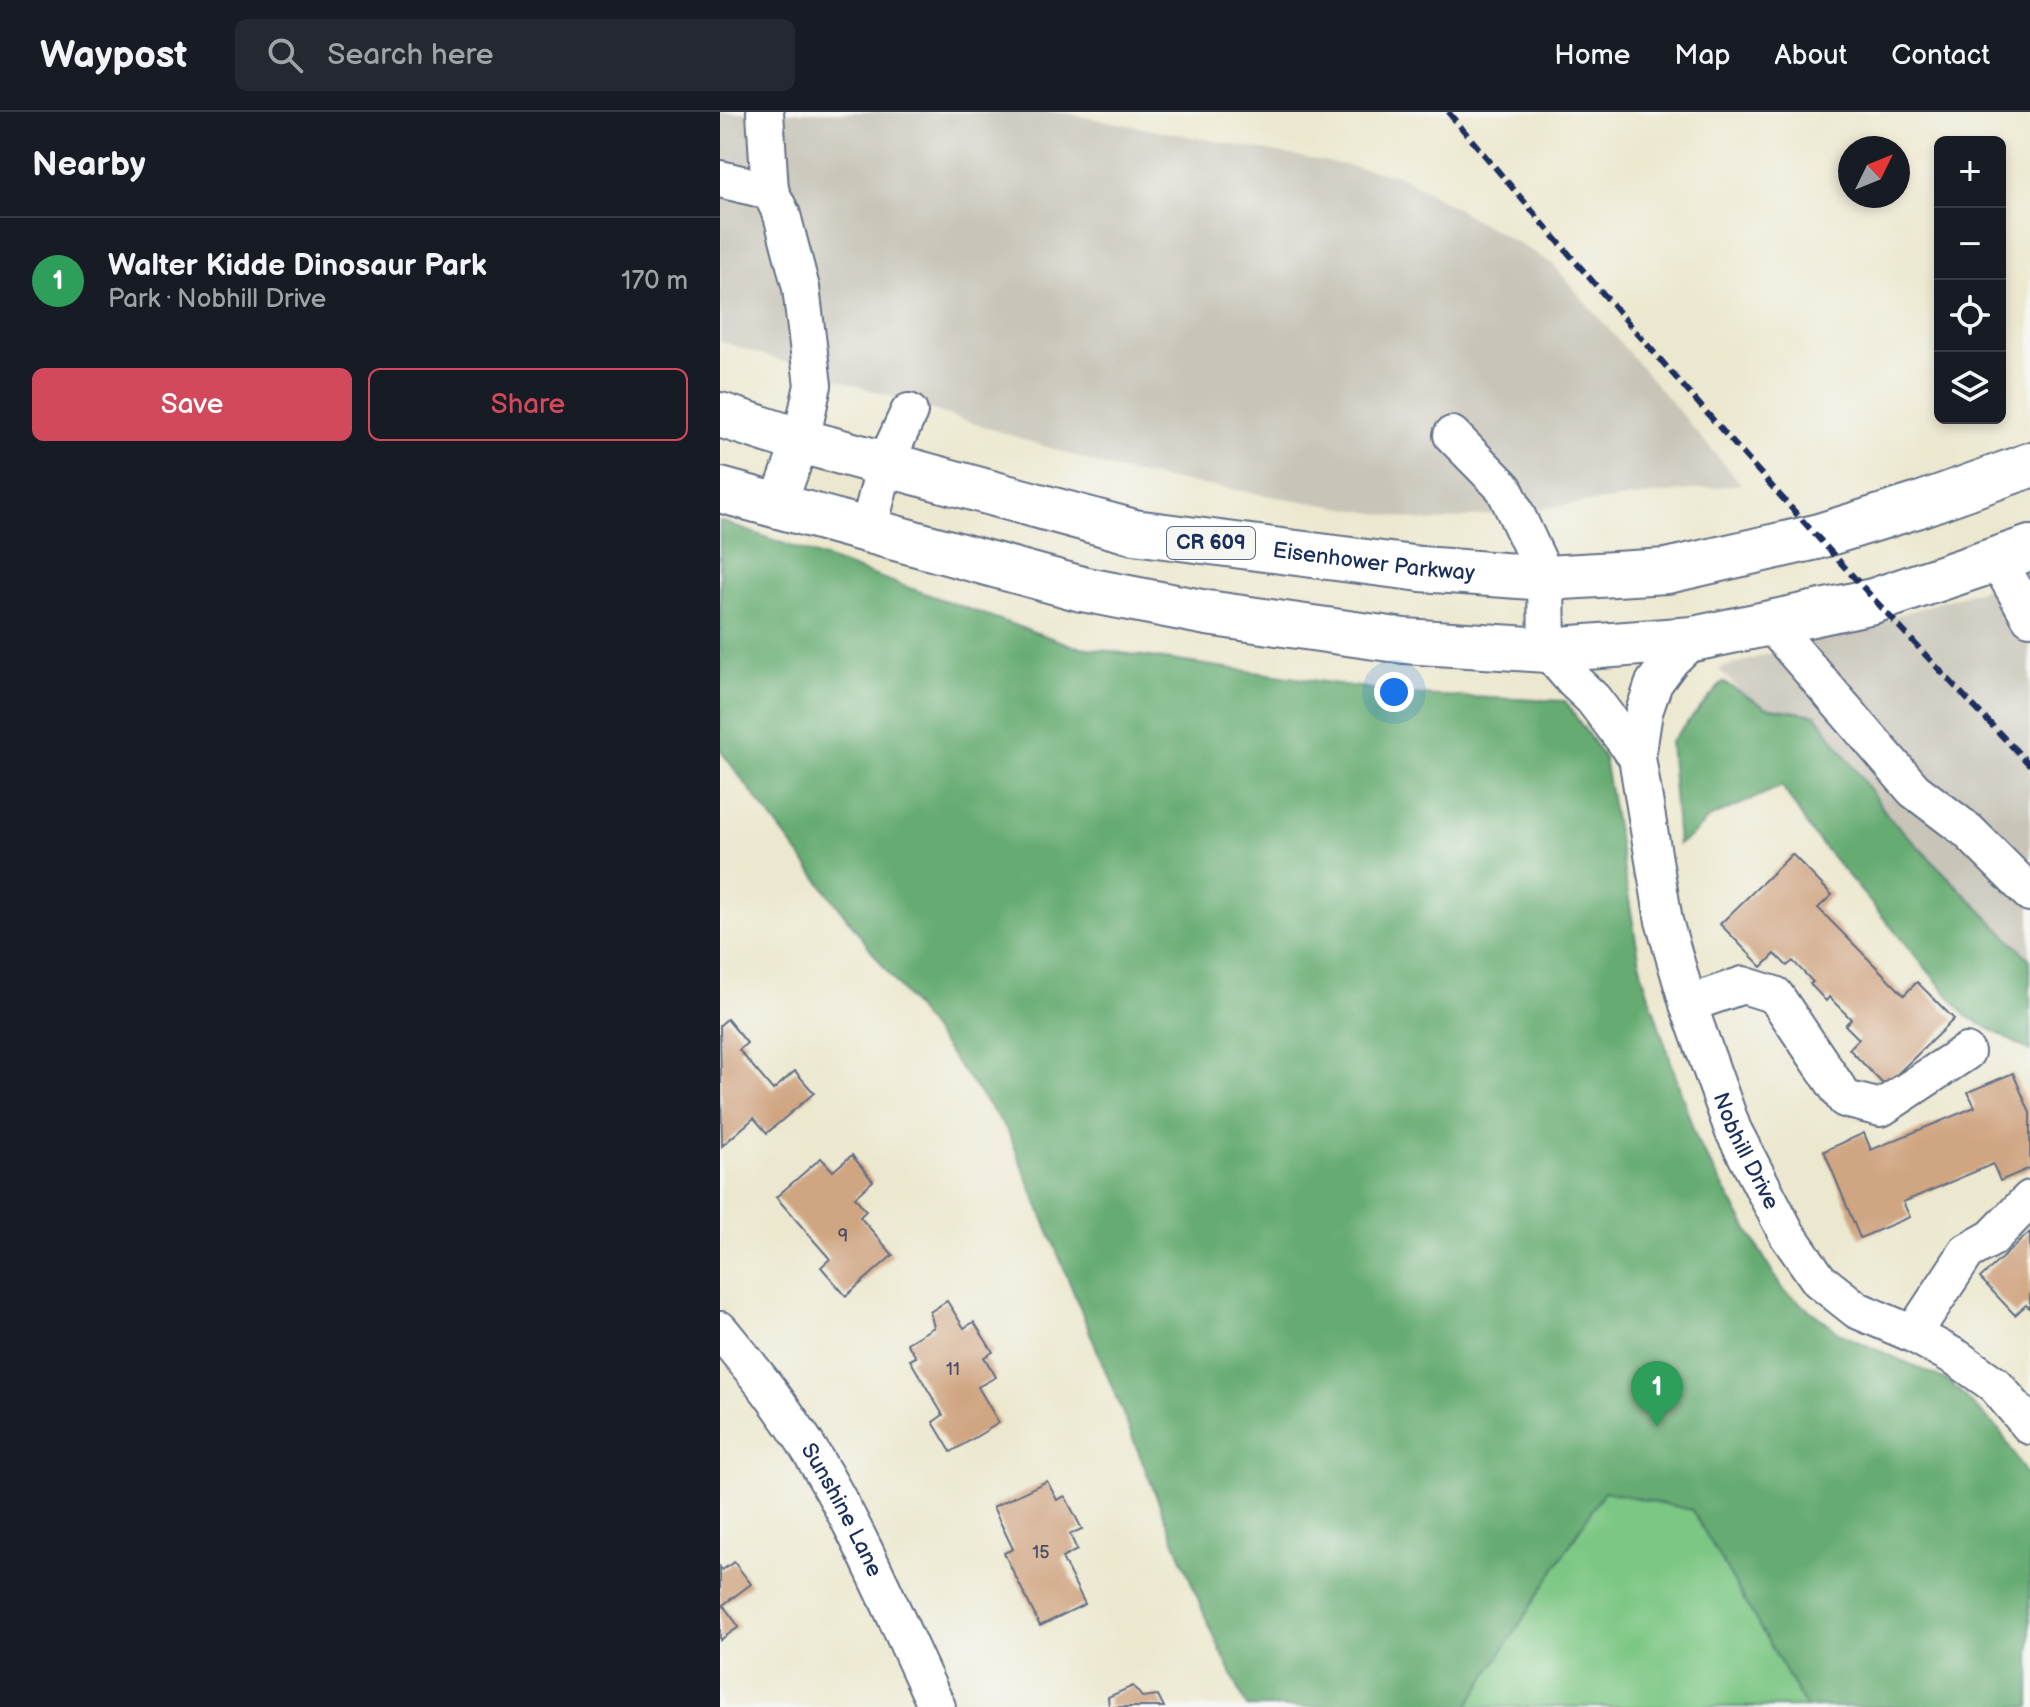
<!DOCTYPE html>
<meta charset="utf-8">
<style>
:root{--surface:#171b24;--page:#242831;--text:#f1f3f6;--muted:#9ea1a6;--line:#363941;--accent:#d1495b}
body{margin:0;font-family:"Balsamiq Sans",sans-serif;background:var(--page);color:var(--text)}
.controls{position:absolute;right:24px;top:24px;display:grid;overflow:hidden;border-radius:12px;box-shadow:0 4px 12px #0003}
.controls button{width:72px;height:72px;display:grid;place-items:center;padding:0;border:0;border-bottom:2px solid var(--line);background:var(--surface);color:var(--text);font:40px sans-serif}
.compass{position:absolute;left:1118px;top:24px;width:72px;height:72px;border-radius:50%;background:var(--surface);box-shadow:0 4px 12px #0003;rotate:47deg}
.you{position:absolute;left:674px;top:580px;width:28px;height:28px;margin:-20px;border:6px solid #fff;border-radius:50%;background:#1a73e8;box-shadow:0 0 0 12px #1a73e833}
.badge{display:grid;place-items:center;width:52px;height:52px;border-radius:50%;background:var(--accent);color:#fff;font-size:26px;font-weight:700}
.pin{position:absolute;translate:-50% -66px;filter:drop-shadow(0 2px 4px #0008)}
.pin::after{content:'';position:absolute;top:42px;width:28px;height:24px;background:inherit;clip-path:polygon(0 0,100% 0,50% 100%)}
.list{margin:0;padding:0;list-style:none}
h2{display:flex;justify-content:space-between;align-items:center;height:104px;margin:0;padding:0 32px;font-size:34px}
h2 small{font-size:26px;font-weight:400;color:var(--muted)}
.list li{display:grid;grid-template-columns:52px 1fr auto;gap:24px;align-items:center;box-sizing:border-box;height:128px;padding:0 32px;border-top:2px solid var(--line)}
.list b{display:block;font-size:30px;white-space:nowrap}
.list p{margin:0;font-size:26px;white-space:nowrap;color:var(--muted)}
.list em{font-size:26px;font-style:normal;color:var(--muted)}
.actions{display:flex;gap:16px;padding:24px 32px}
.actions a{flex:1;padding:18px 0;border:2px solid var(--accent);border-radius:12px;text-align:center;font-size:28px;color:var(--accent)}
.actions .main{background:var(--accent);color:#fff}
.icon{flex:none;width:44px;height:44px;fill:none;stroke:currentColor;stroke-width:2;stroke-linecap:round;stroke-linejoin:round}
.map{position:relative;flex:none;width:1310px;height:1595px;overflow:hidden}
header{display:flex;align-items:center;gap:48px;box-sizing:border-box;height:112px;padding:0 40px;background:var(--surface);border-bottom:2px solid var(--line)}
header strong{font-size:38px}
nav{display:flex;gap:44px;margin-inline-start:auto;font-size:28px}
.search{width:560px;height:72px;background:var(--page);display:flex;align-items:center;gap:20px;box-sizing:border-box;padding:0 28px;border-radius:12px;color:var(--muted);font-size:30px}
main{display:flex}
aside{flex:1;background:var(--surface)}
.map>svg:first-child{display:block}
.industrial{fill:#c8c4b8}
.green{fill:#7dc784;stroke:#4c7b71;stroke-width:2}
.forest{fill:#66ac72;stroke:#406e68;stroke-width:2}
.building{fill:#d0a582}
.lines{fill:none;stroke-linecap:round;stroke-linejoin:round}
.minor-casing{stroke:#647086;stroke-width:40}
.major-casing{stroke:#647086;stroke-width:48}
.minor{stroke:#fff;stroke-width:36}
.major{stroke:#fff;stroke-width:44}
.rail{stroke:#1b2f5e;stroke-width:6;stroke-dasharray:12 6;stroke-linecap:butt}
.labels{text-anchor:middle;dominant-baseline:central;stroke-width:6;stroke-linejoin:round;paint-order:stroke}
.number-label{font-size:18px;fill:#484c67}
.shield{fill:#f6f6f2;stroke:#5d6b8a;stroke-width:2}
.shield-label{font-size:20px;font-weight:bold;fill:#1b2f5e}
.street-label{font-size:22px;fill:#1b2f5e;stroke:#f6f6f2}
</style>
<header>
<strong>Waypost</strong>
<div class="search"><svg class="icon" aria-label="search" viewBox="0 0 24 24"><circle cx="10" cy="10" r="6"/><path d="M15 15l6 6"/></svg>Search here</div>
<nav><a>Home</a><a>Map</a><a>About</a><a>Contact</a></nav>
</header>
<main>
<aside>
<h2>Nearby<small></small></h2>
<ul class="list">
<li><span class="badge" style="background:#2e9e5b">1</span><div><b>Walter Kidde Dinosaur Park</b><p>Park · Nobhill Drive</p></div><em>170 m</em></li>
</ul>
<div class="actions"><a class="main">Save</a><a>Share</a></div>
</aside>
<div class="map">
<svg width="1310" height="1595" viewBox="0 0 1310 1595">
<rect width="100%" height="100%" fill="#f6f6f2"/>
<filter id="ink" filterUnits="userSpaceOnUse"><feTurbulence type="fractalNoise" baseFrequency=".0125" numOctaves="2"/><feDisplacementMap in="SourceGraphic" scale="16" xChannelSelector="R" yChannelSelector="G"/><feConvolveMatrix kernelMatrix="1 2 1 2 8 2 1 2 1" color-interpolation-filters="sRGB"/></filter>
<filter id="wash" filterUnits="userSpaceOnUse"><feTurbulence type="fractalNoise" baseFrequency=".006" numOctaves="4" result="noise"/><feDisplacementMap in="SourceGraphic" scale="32" xChannelSelector="R" yChannelSelector="G"/><feGaussianBlur stdDeviation="1.8" result="paint"/><feColorMatrix in="noise" values="0 0 0 0 0 0 0 0 0 0 0 0 0 0 0 0 0 1.4 0 .05"/><feComposite in="paint" operator="in"/></filter>
<g filter="url(#wash)">
<rect width="100%" height="100%" fill="#ece8cf"/>
<path class="industrial" d="M0,0H338L678,63L832,151L1021,372L710,410L404,360L0,229Z
M1310,463V884L999,557Z"/>
<path class="green" d="M1000,1190L1302,1595H624Z"/>
<path class="forest" d="M0,409L354,534L694,583L845,589L884,646L922,862L977,1029L1062,1177L1121,1222L1229,1269L1280,1319L1310,1369V1595H1086L972,1398L884,1379L747,1595H527L488,1511L288,1019L0,638Z
M1003,570L1046,595L1096,603L1169,705L1310,848V939L1246,904L1092,721L1062,674L989,706L971,724L958,732L950,630Z"/>
<g id="blocks">
<path class="building" d="M1072,742L1112,783L1098,796L1184,883L1197,870L1234,907L1165,974L1129,937L1139,927L1125,913L1131,907L1109,885L1106,889L1090,872L1093,870L1073,849L1067,854L1055,842L1042,855L1000,812Z
M7,907L27,931L19,938L53,978L75,959L94,981L47,1021L34,1006L2,1034L0,913Z
M1293,961L1310,1001V1056L1280,1069L1273,1052L1183,1090L1190,1105L1140,1126L1104,1039L1144,1021L1151,1038L1255,995L1248,980Z
M132,1043L153,1069L135,1085L146,1099L140,1105L173,1143L126,1184L101,1155L110,1147L56,1085L101,1046L113,1059Z
M1310,1120V1197L1306,1193L1295,1203L1260,1166Z
M227,1189L244,1216L254,1210L273,1240L264,1245L276,1265L258,1275L279,1311L231,1340L213,1310L223,1303L190,1248L196,1245L187,1231L214,1215L210,1200Z
M327,1369L337,1388L345,1384L362,1417L350,1422L357,1438L342,1446L365,1492L320,1514L284,1441L293,1437L273,1395Z
M14,1450L31,1472L3,1493L19,1515L0,1528V1455L2,1458Z
M413,1574L422,1585L438,1583L444,1595H389L388,1585Z"/>
</g>
</g>
<g filter="url(#ink)">
<use href="#blocks" fill-opacity="0" stroke="#647086" stroke-width="2"/>
<g class="lines">
<defs>
<g id="minor">
<path d="M45,0L50,79"/>
<path d="M0,67L50,79L62,103L81,176L93,273L81,329L57,395"/>
<path d="M732,323L784,376L826,466L827,538L854,569L873,587L917,645"/>
<path d="M148,419L165,352L189,300"/>
<path d="M1277,447L1310,505"/>
<path d="M1050,511L1194,678L1248,719L1310,781"/>
<path id="s1" d="M973,527L951,548L934,571L924,600L917,645L944,809L968,892L1013,1018L1067,1122L1099,1168L1137,1198L1193,1222L1237,1246L1275,1273L1310,1314"/>
<path d="M968,892L1023,873L1055,883L1125,987L1161,996L1246,940"/>
<path id="s2" d="M0,1218C33,1258 65,1297 92,1342C141,1422 177,1510 217,1595"/>
<path d="M1193,1222L1247,1140L1272,1126L1310,1087"/>
</g>
<g id="major">
<path id="s3" d="M0,303L81,329L414,420L701,457L826,466L947,459L1096,425L1196,394L1310,353"/>
<path d="M0,378L362,477L487,501L684,529L827,538L973,527L1050,511L1153,489L1310,436"/>
</g>
</defs>
<use href="#minor" class="minor-casing"/>
<use href="#major" class="major-casing"/>
<use href="#minor" class="minor"/>
<use href="#major" class="major"/>
<path class="rail" d="M728,0C917,223 1107,443 1310,653"/>
</g>
</g>
<g class="labels">
<g class="number-label">
<text x="123" y="1124">9</text>
<text x="233" y="1257">11</text>
<text x="321" y="1440">15</text>
</g>
<rect class="shield" x="447" y="415" width="88" height="32" rx="6"/>
<g class="shield-label">
<text x="491" y="431">CR 609</text>
</g>
<g class="street-label">
<text stroke="none"><textPath href="#s3" startOffset="672">Eisenhower Parkway</textPath></text>
<text stroke="none"><textPath href="#s1" startOffset="546">Nobhill Drive</textPath></text>
<text stroke="none"><textPath href="#s2" startOffset="218">Sunshine Lane</textPath></text>
</g>
</g>
</svg>
<div class="controls">
<button>+</button>
<button>−</button>
<button><svg class="icon" aria-label="locate" viewBox="0 0 24 24"><circle cx="12" cy="12" r="6"/><path d="M12 2v4M12 18v4M2 12h4M18 12h4"/></svg></button>
<button><svg class="icon" aria-label="layers" viewBox="0 0 24 24"><path d="M12 4l9 5-9 5-9-5zM3 14l9 5 9-5"/></svg></button>
</div>
<svg class="compass" viewBox="-18 -18 36 36"><path d="M0-13l5 13h-10z" fill="#e53935"/><path d="M0 13l5-13h-10z" fill="#9ea1a6"/></svg>
<div class="you"></div>
<div class="pin badge" style="left:937px;top:1315px;background:#2e9e5b">1</div>
</div>
</main>
